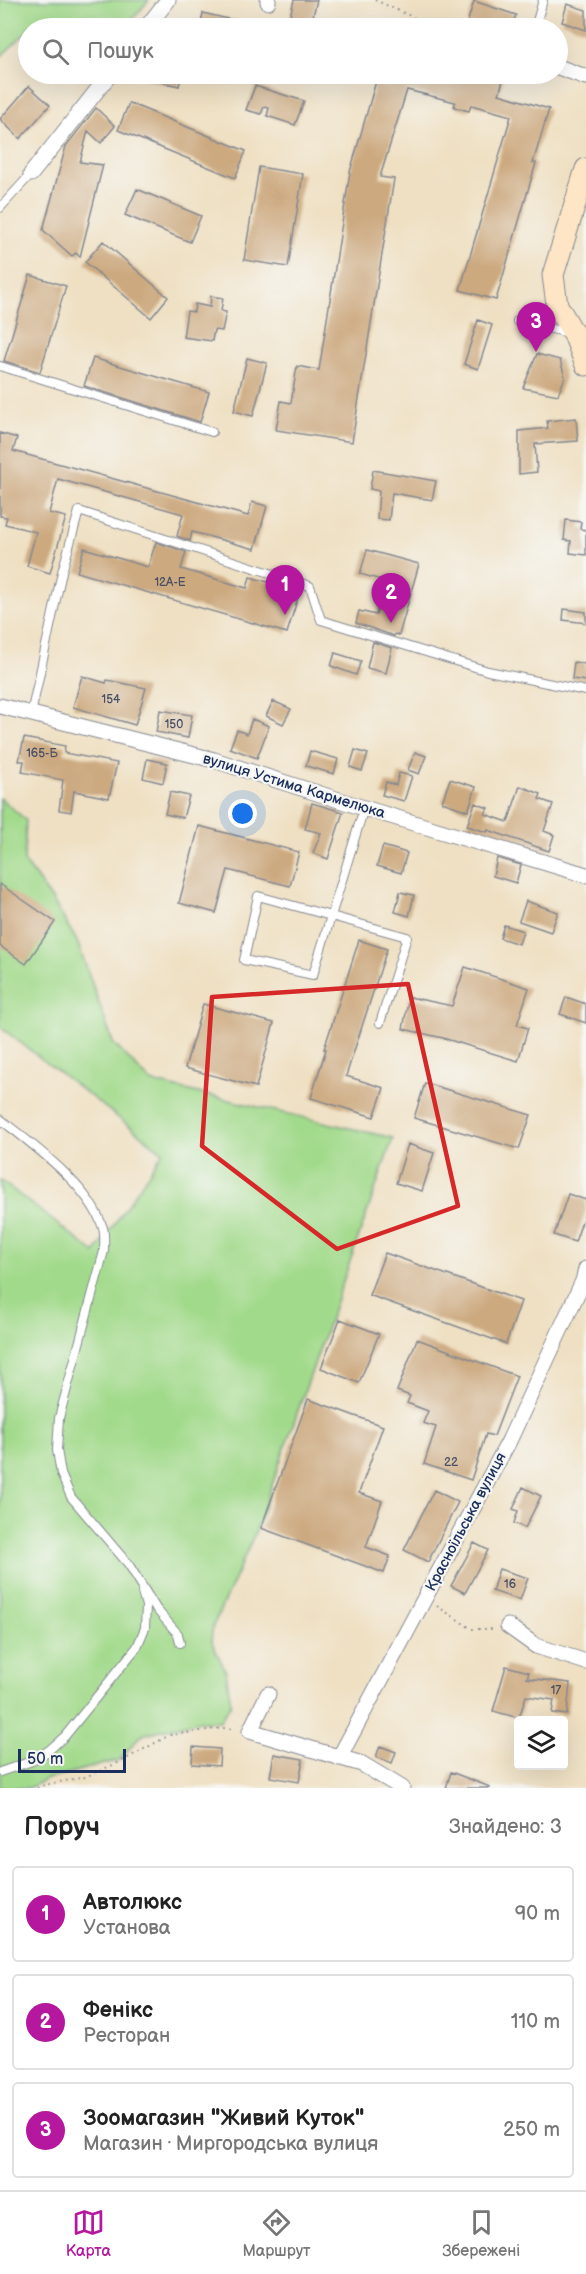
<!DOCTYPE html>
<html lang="uk">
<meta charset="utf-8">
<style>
:root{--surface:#fff;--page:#f2f2f2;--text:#222;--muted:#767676;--line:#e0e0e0;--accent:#b5179e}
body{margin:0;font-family:"Balsamiq Sans",sans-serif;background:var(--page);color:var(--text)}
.controls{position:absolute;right:18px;bottom:18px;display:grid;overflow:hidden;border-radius:6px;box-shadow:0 6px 24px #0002}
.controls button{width:54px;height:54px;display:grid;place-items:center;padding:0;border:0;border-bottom:2px solid var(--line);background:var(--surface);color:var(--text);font:30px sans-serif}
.scale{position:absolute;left:18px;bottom:15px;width:108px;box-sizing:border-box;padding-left:6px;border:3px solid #1b2f5e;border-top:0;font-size:16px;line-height:21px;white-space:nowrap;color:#1b2f5e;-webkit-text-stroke:4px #f6f6f2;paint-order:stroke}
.you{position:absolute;left:243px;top:814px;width:21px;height:21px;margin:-15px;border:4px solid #fff;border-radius:50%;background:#1a73e8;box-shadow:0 0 0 9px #1a73e833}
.badge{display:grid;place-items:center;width:39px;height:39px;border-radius:50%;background:var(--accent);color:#fff;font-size:20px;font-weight:700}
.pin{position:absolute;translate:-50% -50px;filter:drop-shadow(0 2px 3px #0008)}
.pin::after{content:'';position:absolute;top:32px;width:21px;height:18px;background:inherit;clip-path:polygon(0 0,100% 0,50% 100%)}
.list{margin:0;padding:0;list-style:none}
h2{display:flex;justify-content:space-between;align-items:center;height:78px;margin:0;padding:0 24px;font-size:26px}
h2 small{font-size:20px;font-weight:400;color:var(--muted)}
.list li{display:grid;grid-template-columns:39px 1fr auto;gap:18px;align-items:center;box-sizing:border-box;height:96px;margin:0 12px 12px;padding:0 12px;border:2px solid var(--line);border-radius:6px}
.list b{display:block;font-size:22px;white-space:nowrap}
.list p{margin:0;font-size:20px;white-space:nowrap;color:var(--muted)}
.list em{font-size:20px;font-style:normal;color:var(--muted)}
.icon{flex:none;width:33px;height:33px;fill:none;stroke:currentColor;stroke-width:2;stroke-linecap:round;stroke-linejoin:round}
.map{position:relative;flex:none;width:586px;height:1788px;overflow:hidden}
.search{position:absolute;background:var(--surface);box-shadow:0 6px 24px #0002;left:18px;right:18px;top:18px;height:66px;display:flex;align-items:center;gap:15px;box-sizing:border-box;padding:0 21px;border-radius:33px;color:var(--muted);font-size:22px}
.sheet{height:402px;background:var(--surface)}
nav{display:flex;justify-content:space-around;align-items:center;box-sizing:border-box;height:84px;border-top:2px solid var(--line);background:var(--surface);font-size:16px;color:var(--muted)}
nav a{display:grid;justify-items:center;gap:3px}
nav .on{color:var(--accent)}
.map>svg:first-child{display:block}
.green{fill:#a2da8b;stroke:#5e8474;stroke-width:1.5}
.building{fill:#cca97f}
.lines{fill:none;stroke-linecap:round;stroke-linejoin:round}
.service-casing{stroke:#858890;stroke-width:10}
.minor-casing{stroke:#858890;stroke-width:17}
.secondary-casing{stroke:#858890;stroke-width:23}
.path{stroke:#858890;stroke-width:2;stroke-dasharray:1.5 4.5;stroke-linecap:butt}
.service{stroke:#fff;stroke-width:8}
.minor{stroke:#fff;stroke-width:15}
.secondary{stroke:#fde5c5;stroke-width:21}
.marked{fill:none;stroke:#d62828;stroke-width:4.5;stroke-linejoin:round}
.labels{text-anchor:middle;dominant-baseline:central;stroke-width:4.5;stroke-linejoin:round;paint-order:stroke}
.number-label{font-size:12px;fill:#474e66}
.street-label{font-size:15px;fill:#1b2f5e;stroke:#f6f6f2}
</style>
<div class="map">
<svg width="586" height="1788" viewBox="0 0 586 1788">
<rect width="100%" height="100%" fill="#f6f6f2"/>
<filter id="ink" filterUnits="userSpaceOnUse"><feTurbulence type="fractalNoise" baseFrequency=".0167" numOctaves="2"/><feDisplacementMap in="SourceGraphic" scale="12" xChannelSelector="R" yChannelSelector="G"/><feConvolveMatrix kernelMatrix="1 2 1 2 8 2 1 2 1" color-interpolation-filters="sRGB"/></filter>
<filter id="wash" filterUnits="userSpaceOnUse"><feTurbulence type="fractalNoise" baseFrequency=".008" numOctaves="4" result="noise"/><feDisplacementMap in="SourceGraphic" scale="24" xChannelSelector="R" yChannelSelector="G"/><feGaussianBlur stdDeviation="1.35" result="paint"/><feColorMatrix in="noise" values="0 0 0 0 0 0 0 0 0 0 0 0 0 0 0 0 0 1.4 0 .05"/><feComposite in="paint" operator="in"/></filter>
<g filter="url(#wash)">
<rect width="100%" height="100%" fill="#efe0c3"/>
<path class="green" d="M0,0H149L125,28H59L39,21L28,28V31L0,57Z
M0,798L26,820L24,861L53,901L77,941L113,1043L151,1082L393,1138L256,1531L213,1626L211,1640L226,1672L231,1704L220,1721H199L145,1734C134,1739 129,1751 119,1760L47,1779L28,1788H0V1180L95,1253L163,1152L0,1027Z"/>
<g id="blocks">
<path class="building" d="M294,0H317L310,28H287Z
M474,1L516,15L511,28H486L467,23Z
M567,4L586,10V30L562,22Z
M203,13L249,24L248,28H200Z
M147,74H182L179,86L147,79Z
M378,74H401L428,83L431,74H505L499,94L549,109L533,163H536L496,300L460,290L511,116L471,105L469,111L454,107L455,102L407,90L380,177L394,179L352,442L276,430L281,401L291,403L297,366L319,370L350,172Z
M29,86L50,105L20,139L0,119Z
M255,86L304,101L295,125L267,116L269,108L264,107L261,114L246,110Z
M129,103L246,151L235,178L118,130Z
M96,108L115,126L101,143L88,131L80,162L103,165L80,257L76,253L72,256L43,230L66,146Z
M259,167L303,174L288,267L244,260Z
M137,189L201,216L190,242L125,215Z
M103,241L168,297L151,318L85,262Z
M30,275L66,286L40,372L4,361Z
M211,296L223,298L221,311L226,312L222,331L214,330L212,341L183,337L187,311L194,312L195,304L210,307Z
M478,320L492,325L478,369L464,364Z
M537,354L560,360L565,377L558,395L523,388Z
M93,358L209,392L200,422L84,386Z
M247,358L267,363L253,416L234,411Z
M576,418L578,441L535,444L537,472L519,474V431L548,428L547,421Z
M0,433L17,438L13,451L248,516L252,502L267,506L255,549L192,532L190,541L177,536L183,514L58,479L49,513L66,517L50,573L27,566L36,532L5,524L7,517L0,516Z
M373,470L436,481L432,500L392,493L389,520L377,519L379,491L370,489Z
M566,520L581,522L580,529L586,530V555L570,553L571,541L564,540Z
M156,542L186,552L181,569L247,588L250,577L300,591L287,633L77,572L84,548L148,567Z
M367,550L419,564L399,635L395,634L394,636L356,623L359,611L376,615L385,581L360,574Z
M564,609L586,612V623L563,620Z
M373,642L392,648L386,673L367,668Z
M335,653L361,661L356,675L331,666Z
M574,662L586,664V681L572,679Z
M82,676L106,683L107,680L146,688L135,725L73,707Z
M273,701L291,709L283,724L266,716Z
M160,710L192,715L188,738L156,732Z
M252,719L269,726L257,758L230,748L237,730L247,734Z
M24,738L65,746L64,753L117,763L109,798L74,791L71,812L59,810L63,780L22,772L24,761H19Z
M355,750L368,754L362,771L350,767Z
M310,751L338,759L334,774L306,766Z
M415,752L426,756L419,774L408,770Z
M147,759L167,763L163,783L143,778Z
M399,773L412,776L404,801L382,795L386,782L396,785Z
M450,779L476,787L468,811L442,802Z
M520,786L541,794L539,799L553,804L544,831L554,835L549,851L488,830L487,832L467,826L475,803L488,808L485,814L508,822Z
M170,792L189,796L183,818L165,814Z
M312,803L343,812L328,859L313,853L321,833L305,829Z
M199,826L299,852L290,886L228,870L216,913L179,903Z
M383,846L407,853L401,873L377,866Z
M497,858L521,865L516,883L493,876Z
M0,884L55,922L26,964L0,946Z
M400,892L414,895L409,916L395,912Z
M526,901L558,912L551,932L519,921Z
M504,925L523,931L519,944L500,938Z
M359,940L387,949L346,1076L384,1088L374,1117L311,1098L326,1049H324Z
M465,967L529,988L517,1025L528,1028L518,1061L443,1038L403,1029L409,997L452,1006Z
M566,997L586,1004V1023L560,1014Z
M203,1004L274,1023L256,1087L185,1068Z
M425,1083L531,1115L519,1149L414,1118Z
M408,1144L434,1153L422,1191L396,1183Z
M568,1194L586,1200V1210L575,1242L554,1235Z
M385,1253L521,1301L506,1344L369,1295Z
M340,1319L379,1334L359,1383L321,1368Z
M417,1339L517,1376L494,1436L486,1434L471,1480L424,1464L436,1427L423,1423L428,1411L407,1403L410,1396L397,1391Z
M308,1399L383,1426L359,1493L382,1501L366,1547L390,1556L384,1573L261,1528Z
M523,1487L541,1496L525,1528L514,1523L518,1511L513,1509Z
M434,1490L458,1502L428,1562L404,1550Z
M474,1543L488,1550L465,1593L451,1586Z
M499,1569L528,1578L520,1600L492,1591Z
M506,1666L529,1672L527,1678L570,1683L567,1715L552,1713L554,1700L526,1696L519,1718L493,1711Z
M380,1746L396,1752L392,1763L376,1757Z
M193,1747L220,1749L219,1766L192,1764Z
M274,1754L303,1759L299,1782L270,1777Z
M451,1772L490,1787V1788H446Z"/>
</g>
</g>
<g filter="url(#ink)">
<use href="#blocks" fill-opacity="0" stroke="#858890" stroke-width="1.5"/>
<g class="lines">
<defs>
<path id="service" d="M535,28L543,0
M0,208L31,174
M517,321L569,333
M0,366L212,432
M31,714L62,572L79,511L310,586L321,620L488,671L586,691
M364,808L331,916L258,896L244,960L313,975L331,916L407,937L380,1023
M0,1119C34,1146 89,1185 103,1228C105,1235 104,1243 104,1251L59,1418L57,1450L61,1474L71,1497L129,1565L157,1610L178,1634L180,1643
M0,1772L32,1761L48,1751L65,1736L137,1647L145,1628L146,1606L142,1592"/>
<path id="minor" d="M268,2V0
M146,28L168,0
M558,67L586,77
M31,174L110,74
M0,706L214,760L364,808L586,875
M508,1626L536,1646L586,1662
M268,1694L250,1731L362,1764L402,1788
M339,1758L509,1441L583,1281L586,1269"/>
<path id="secondary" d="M586,169L553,275L557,305L574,334L586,365"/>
</defs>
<use href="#service" class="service-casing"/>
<use href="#minor" class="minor-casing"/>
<use href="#secondary" class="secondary-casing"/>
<path class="path" d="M375,0L437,28
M437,1606L472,1629H493
M37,1788L44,1785L85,1777L122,1761L170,1735L223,1728L235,1729"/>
<use href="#service" class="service"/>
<use href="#minor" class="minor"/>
<use href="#secondary" class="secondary"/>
</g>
</g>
<path class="marked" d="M408,984L458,1206L337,1249L202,1146L212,997Z"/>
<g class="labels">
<g class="number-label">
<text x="170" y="582">12А-Е</text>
<text x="111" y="699">154</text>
<text x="174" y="724">150</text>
<text x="42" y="753">165-Б</text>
<text x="451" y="1462">22</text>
<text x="510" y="1584">16</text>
<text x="556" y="1690">17</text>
</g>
<g class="street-label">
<text transform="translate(294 786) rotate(17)">вулиця Устима Кармелюка</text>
<text transform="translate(466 1522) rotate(-62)">Красноїльська вулиця</text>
</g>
</g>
</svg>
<div class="controls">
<button><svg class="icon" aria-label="layers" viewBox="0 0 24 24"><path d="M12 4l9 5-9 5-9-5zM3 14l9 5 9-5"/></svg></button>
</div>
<div class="scale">50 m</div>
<div class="you"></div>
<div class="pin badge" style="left:285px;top:615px">1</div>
<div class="pin badge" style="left:391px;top:623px">2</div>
<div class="pin badge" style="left:536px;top:352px">3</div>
<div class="search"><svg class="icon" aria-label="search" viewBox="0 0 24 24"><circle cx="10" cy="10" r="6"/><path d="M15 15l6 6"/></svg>Пошук</div>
</div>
<section class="sheet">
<h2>Поруч<small>Знайдено: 3</small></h2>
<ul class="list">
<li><span class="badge">1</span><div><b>Автолюкс</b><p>Установа</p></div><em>90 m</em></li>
<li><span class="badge">2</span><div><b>Фенікс</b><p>Ресторан</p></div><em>110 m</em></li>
<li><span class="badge">3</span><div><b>Зоомагазин &quot;Живий Куток&quot;</b><p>Магазин · Миргородська вулиця</p></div><em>250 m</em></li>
</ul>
</section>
<nav>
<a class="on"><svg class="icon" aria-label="map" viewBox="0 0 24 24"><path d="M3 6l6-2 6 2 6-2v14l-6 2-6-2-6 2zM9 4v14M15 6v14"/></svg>Карта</a>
<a><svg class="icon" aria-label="directions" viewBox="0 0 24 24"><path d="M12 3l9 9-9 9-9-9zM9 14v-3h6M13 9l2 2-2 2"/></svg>Маршрут</a>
<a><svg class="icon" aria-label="saved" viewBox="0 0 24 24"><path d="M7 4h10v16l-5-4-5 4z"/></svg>Збережені</a>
</nav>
